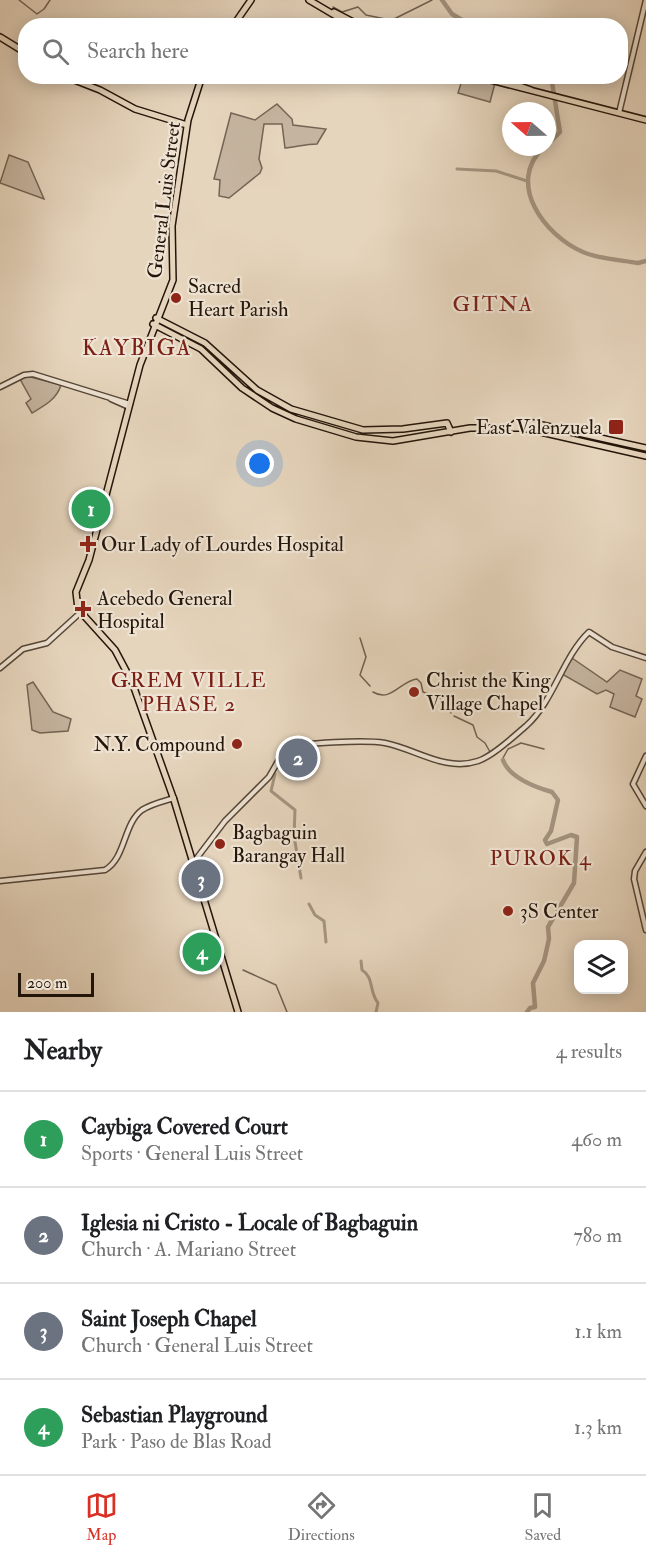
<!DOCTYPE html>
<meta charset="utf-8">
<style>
:root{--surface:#fff;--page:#f2f2f2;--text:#202124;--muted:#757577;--line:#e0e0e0;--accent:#d93025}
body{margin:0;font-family:"IM FELL Double Pica",serif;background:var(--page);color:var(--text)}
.controls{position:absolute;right:18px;bottom:18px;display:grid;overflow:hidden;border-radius:12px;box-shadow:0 3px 15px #0003}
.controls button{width:54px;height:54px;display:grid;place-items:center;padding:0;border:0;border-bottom:2px solid var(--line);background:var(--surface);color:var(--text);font:30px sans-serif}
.compass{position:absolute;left:502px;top:102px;width:54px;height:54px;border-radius:50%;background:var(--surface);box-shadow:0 3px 15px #0003;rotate:290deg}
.scale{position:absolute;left:18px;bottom:15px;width:76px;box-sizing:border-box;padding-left:6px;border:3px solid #23150a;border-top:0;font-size:16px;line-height:21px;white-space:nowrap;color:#23150a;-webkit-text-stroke:4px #efe4d4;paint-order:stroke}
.you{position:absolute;left:260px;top:464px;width:21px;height:21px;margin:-15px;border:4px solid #fff;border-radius:50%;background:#1a73e8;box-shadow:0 0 0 9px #1a73e833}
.badge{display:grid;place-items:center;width:39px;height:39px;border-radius:50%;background:var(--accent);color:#fff;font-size:20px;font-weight:700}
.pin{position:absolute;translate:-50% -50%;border:3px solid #fff;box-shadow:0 2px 6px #0006}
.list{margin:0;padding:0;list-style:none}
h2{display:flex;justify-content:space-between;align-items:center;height:78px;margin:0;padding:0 24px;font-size:26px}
h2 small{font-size:20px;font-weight:400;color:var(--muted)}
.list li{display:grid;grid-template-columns:39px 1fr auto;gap:18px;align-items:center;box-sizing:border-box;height:96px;padding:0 24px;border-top:2px solid var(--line)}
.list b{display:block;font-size:22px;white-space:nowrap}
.list p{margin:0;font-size:20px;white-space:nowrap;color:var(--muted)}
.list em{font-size:20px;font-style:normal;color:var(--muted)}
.icon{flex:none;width:33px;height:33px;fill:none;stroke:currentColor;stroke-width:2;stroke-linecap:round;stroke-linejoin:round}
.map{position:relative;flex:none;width:646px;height:1012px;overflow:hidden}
.search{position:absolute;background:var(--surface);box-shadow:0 3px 15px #0003;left:18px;right:18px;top:18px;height:66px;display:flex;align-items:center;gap:15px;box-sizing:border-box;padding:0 21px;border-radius:24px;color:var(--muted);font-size:22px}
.sheet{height:462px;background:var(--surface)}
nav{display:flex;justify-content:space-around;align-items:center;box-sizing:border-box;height:84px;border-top:2px solid var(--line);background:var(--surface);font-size:16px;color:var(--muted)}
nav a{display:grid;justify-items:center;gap:3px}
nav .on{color:var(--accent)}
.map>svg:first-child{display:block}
.green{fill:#c5b49f;stroke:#746454;stroke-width:1.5}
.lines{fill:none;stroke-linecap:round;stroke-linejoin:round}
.stream{stroke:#706151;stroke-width:1.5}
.canal{stroke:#a49480;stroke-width:3}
.river{stroke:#a49480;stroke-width:4.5}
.minor-casing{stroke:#544537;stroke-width:7}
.major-casing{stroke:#23150a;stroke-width:8}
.minor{stroke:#efe4d4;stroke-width:4}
.major{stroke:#e6d5bd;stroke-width:5}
.poi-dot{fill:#8f2418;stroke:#efe4d4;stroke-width:2}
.labels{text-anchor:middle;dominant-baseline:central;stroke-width:4.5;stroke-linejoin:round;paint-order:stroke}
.street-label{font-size:20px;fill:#23150a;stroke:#efe4d4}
.poi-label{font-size:20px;fill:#23150a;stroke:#efe4d4;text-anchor:start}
.neighbourhood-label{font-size:21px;letter-spacing:1.5px;fill:#7a1f14;stroke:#efe4d4}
.quarter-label{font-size:22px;letter-spacing:1.5px;fill:#7a1f14;stroke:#efe4d4}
</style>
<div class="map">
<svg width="646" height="1012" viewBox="0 0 646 1012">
<rect width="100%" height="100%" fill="#e6d5bd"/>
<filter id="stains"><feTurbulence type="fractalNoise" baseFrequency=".00333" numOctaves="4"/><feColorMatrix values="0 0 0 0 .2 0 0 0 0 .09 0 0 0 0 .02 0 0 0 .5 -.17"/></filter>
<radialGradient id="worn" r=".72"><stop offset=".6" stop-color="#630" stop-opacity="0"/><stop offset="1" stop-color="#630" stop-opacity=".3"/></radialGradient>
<path class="green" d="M463,77L495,83L490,102L458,93Z
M277,104L292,119L293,125L326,129L317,144C305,144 297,147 285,148L282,124H264L259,159L262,168L260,173L229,198L219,196L220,180L214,179L231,113L255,120Z
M9,155L28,162L44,199L0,183Z
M27,376L61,385C57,399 44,406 32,413L26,403L31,399L20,379Z
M572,658L607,682L620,670L642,679L636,696L642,699L635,717L610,707L614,694L606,690L597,694L562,674Z
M33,682L53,712L71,719L68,731L40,733L32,730L27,685Z"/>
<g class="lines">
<path class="stream" d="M19,0L37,14L44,9L50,0
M333,7L342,12L358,7L366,15L390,20
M394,19L432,0
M360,638L366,657L360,675L370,686
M373,692C391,703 400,681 417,679L421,683L423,692L442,699L451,713
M454,716L473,725L477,737L485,743L490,752
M503,758L508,749L521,743L544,749
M243,970L276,985L287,1012"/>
<path class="canal" d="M457,169L496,171L527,181
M275,774L271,791L295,810L294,836L301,878
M309,904L315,915L324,921L326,942
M361,961L362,970C374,977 369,992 378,1003L376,1012"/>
<path class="river" d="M442,0L452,14L472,26
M547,145L560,132L551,76
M544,147C505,183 545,236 583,252C599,259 620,260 638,263L646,261
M503,760C509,777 535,787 552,792L558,800L551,831L545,840L547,844L571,835L577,837L574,883L548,927L549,939L544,961L533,983L535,1007L530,1008L527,1012"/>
<defs>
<path id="minor" d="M619,113L646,0
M0,387L24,375L33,374L130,404
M111,399L129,407
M0,668L23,649L47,643L81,612
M646,756L633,784L646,806
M646,852L635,871L634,879L646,930
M193,863L225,821L269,777L285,749C301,742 367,740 385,743C416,749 445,772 478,761C493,756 513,737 526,726C554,701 562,658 589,632L612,647L646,658
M0,881L105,870C126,858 123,824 142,810C151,804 164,801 174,798"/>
<path id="major" d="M309,0L353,26
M334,12L361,26
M233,26L251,0
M0,37L26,53
M64,76L100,90L135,109L187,125
M202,76L188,120L172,226L173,280L140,365L89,560L76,592L78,609L115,650L132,682L174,800L238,1012
M475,76L646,120
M491,76L531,90
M156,318L205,343L257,390L291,409L363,430L403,429L447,423L451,432
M153,324L201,349L242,388L272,408L296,419L356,437L393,441L470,428H523L646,456
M509,429L518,421H524L646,448"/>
</defs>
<use href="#minor" class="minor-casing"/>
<use href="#major" class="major-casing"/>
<use href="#minor" class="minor"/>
<use href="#major" class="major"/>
</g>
<g class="poi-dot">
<circle cx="176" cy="298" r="6"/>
<rect x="608" y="419" width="16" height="16" rx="3"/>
<path d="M85 535h6v6h6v6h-6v6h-6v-6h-6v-6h6z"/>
<path d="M80 600h6v6h6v6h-6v6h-6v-6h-6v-6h6z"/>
<circle cx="414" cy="692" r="6"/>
<circle cx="237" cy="744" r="6"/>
<circle cx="220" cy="844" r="6"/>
<circle cx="508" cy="911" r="6"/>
</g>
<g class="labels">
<g class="street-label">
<text transform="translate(164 200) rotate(-83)">General Luis Street</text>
</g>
<g class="poi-label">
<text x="188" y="286">Sacred<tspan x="188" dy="23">Heart Parish</tspan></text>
<text x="602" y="427" text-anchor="end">East Valenzuela</text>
<text x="101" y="544">Our Lady of Lourdes Hospital</text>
<text x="97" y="598">Acebedo General<tspan x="97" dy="23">Hospital</tspan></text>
<text x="426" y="680">Christ the King<tspan x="426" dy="23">Village Chapel</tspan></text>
<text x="225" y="744" text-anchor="end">N.Y. Compound</text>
<text x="232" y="832">Bagbaguin<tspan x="232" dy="23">Barangay Hall</tspan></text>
<text x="520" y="911">3S Center</text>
</g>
<g class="neighbourhood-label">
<text x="493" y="304">GITNA</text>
<text x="189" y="680">GREM VILLE<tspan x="189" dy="24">PHASE 2</tspan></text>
<text x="541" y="858">PUROK 4</text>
</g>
<g class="quarter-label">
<text x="137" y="348">KAYBIGA</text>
</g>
</g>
<rect width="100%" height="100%" filter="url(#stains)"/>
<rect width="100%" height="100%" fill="url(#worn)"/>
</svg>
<div class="controls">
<button><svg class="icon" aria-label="layers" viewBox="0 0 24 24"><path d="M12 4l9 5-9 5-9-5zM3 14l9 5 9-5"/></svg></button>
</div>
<svg class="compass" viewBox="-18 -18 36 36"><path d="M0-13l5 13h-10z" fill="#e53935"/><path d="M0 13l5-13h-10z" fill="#757577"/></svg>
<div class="scale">200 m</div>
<div class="you"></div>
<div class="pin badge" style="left:91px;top:509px;background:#2e9e5b">1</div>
<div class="pin badge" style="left:298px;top:758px;background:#6b7280">2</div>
<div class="pin badge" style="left:201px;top:879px;background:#6b7280">3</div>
<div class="pin badge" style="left:202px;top:952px;background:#2e9e5b">4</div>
<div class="search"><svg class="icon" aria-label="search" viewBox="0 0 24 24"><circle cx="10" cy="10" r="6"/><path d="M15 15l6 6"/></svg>Search here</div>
</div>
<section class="sheet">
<h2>Nearby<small>4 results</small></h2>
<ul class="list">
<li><span class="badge" style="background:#2e9e5b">1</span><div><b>Caybiga Covered Court</b><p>Sports · General Luis Street</p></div><em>460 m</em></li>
<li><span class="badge" style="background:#6b7280">2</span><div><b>Iglesia ni Cristo - Locale of Bagbaguin</b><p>Church · A. Mariano Street</p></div><em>780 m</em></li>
<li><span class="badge" style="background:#6b7280">3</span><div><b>Saint Joseph Chapel</b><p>Church · General Luis Street</p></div><em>1.1 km</em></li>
<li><span class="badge" style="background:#2e9e5b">4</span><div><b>Sebastian Playground</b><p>Park · Paso de Blas Road</p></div><em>1.3 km</em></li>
</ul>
</section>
<nav>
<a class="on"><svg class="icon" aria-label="map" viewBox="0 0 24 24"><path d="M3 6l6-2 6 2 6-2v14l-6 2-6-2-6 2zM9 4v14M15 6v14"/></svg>Map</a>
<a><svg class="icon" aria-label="directions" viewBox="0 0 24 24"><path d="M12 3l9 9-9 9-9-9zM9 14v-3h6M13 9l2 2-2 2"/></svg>Directions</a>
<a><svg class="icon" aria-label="saved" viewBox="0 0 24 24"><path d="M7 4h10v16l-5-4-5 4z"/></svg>Saved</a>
</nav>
